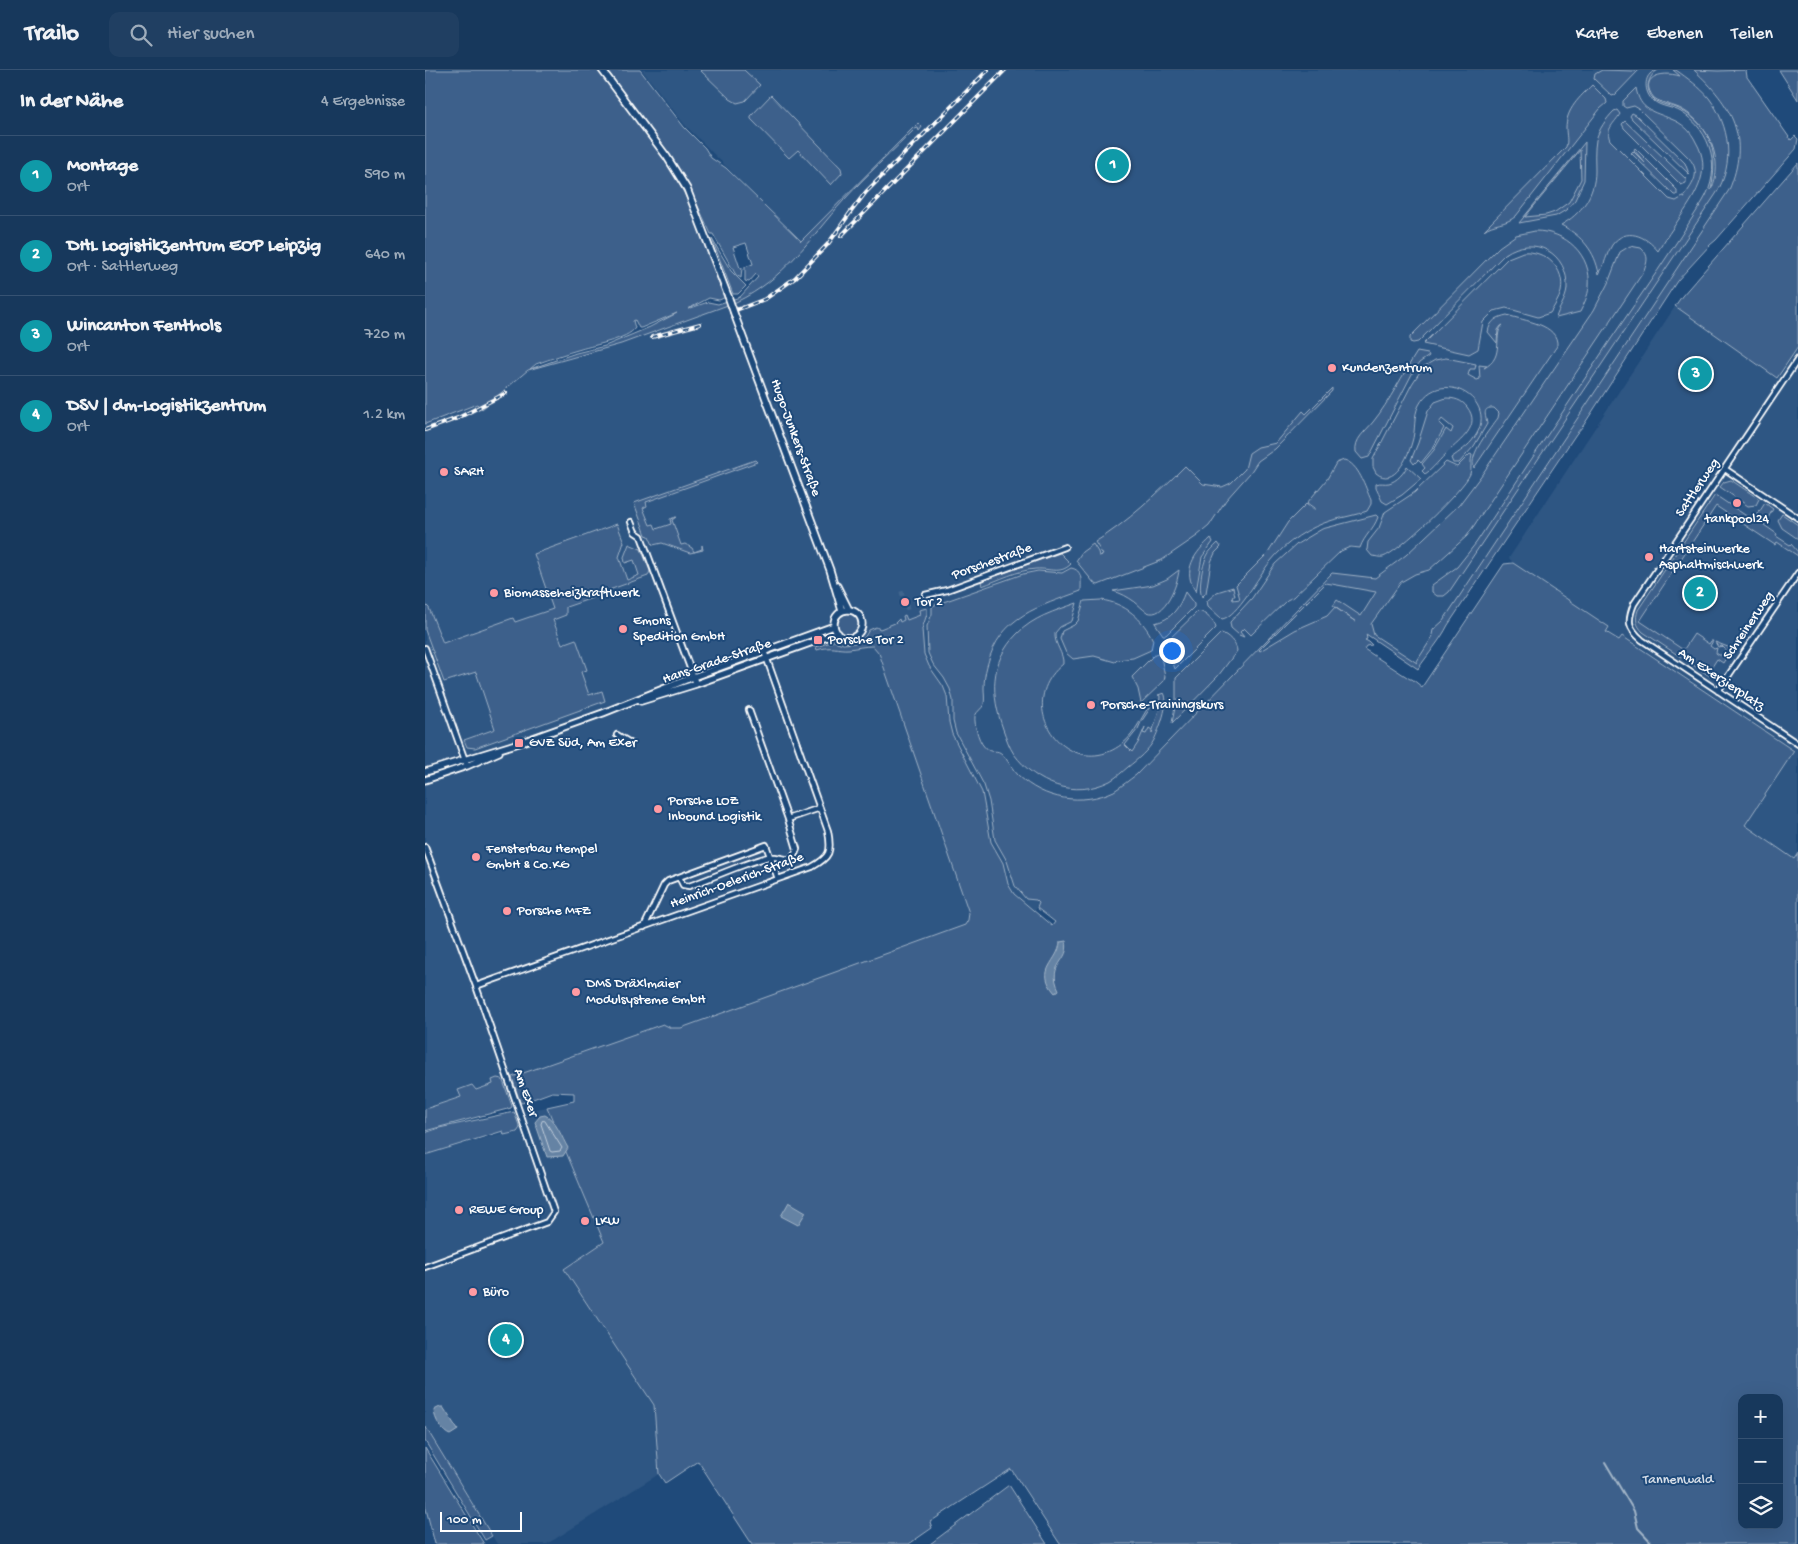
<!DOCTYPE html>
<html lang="de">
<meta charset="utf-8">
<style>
:root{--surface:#17385c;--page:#203f62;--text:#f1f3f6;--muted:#9eacbb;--line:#365272;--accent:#bca0f2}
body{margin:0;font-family:"Gochi Hand",sans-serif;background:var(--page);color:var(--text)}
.controls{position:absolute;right:15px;bottom:15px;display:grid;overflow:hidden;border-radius:10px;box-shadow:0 5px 20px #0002}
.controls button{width:45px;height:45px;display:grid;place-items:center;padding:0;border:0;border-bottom:1px solid var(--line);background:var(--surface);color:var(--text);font:25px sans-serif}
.scale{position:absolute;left:15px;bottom:12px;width:82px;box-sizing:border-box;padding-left:5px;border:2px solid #fff;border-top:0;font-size:14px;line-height:18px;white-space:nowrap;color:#fff;-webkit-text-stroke:4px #1f4a7a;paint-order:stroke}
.you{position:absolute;left:746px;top:580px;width:18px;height:18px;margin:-12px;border:4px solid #fff;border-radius:50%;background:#1a73e8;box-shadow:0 0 0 8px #1a73e833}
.badge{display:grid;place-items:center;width:32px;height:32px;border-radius:50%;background:var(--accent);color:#fff;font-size:16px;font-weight:700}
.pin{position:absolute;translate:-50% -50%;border:2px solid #fff;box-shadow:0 1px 5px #0006}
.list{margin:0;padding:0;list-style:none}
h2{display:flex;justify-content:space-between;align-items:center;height:65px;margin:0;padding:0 20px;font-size:21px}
h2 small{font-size:16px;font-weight:400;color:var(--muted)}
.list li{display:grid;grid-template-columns:32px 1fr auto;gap:15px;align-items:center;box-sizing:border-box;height:80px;padding:0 20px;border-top:1px solid var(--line)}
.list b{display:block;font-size:19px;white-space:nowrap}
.list p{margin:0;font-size:16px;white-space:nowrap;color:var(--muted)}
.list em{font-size:16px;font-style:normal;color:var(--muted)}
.icon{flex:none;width:28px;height:28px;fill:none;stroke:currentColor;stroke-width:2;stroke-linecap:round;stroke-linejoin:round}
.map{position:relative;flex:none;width:1373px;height:1474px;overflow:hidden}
header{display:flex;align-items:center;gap:30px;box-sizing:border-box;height:70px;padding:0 25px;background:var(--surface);border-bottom:1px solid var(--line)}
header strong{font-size:24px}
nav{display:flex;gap:28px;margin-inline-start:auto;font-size:18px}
.search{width:350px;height:45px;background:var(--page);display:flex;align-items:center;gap:12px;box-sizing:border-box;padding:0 18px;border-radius:10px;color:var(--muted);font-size:19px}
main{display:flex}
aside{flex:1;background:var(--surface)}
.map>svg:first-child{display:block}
.built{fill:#2e5683}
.green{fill:#3c618b;stroke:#9eb0c5;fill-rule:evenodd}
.water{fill:#6583a4;stroke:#a3b5c8}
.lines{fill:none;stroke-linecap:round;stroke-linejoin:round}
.shore{stroke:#c1cddb;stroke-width:1}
.stream{stroke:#a3b5c8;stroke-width:2}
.minor-tunnel{stroke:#41658e;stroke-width:4.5;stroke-dasharray:4.5 2;stroke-linecap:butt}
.minor-casing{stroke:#fff;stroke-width:8}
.tertiary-casing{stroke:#fff;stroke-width:9}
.minor{stroke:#1f4a7a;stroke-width:4.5}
.tertiary{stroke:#1f4a7a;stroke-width:5.5}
.rail-casing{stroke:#fff;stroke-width:4}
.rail{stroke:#1f4a7a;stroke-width:2;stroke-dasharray:5.5;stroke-linecap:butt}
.tertiary-bridge-casing{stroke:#fff;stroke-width:9;stroke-linecap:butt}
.tertiary-bridge{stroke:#1f4a7a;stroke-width:5.5}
.poi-dot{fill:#ff9aa2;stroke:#1f4a7a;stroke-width:2}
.labels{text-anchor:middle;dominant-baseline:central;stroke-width:4;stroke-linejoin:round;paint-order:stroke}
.poi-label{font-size:14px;fill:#fff;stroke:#1f4a7a;text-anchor:start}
.street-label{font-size:14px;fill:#fff;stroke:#1f4a7a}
.park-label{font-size:14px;fill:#d8dfe8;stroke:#1f4a7a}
</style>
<header>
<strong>Trailo</strong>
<div class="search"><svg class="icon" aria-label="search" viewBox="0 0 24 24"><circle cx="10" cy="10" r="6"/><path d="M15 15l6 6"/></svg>Hier suchen</div>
<nav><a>Karte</a><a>Ebenen</a><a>Teilen</a></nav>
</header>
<main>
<aside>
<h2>In der Nähe<small>4 Ergebnisse</small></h2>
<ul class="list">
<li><span class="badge" style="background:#0f9aa8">1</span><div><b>Montage</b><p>Ort</p></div><em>590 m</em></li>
<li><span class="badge" style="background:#0f9aa8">2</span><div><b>DHL Logistikzentrum EOP Leipzig</b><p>Ort · Sattlerweg</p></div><em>640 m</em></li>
<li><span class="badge" style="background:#0f9aa8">3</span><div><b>Wincanton Fenthols</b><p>Ort</p></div><em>720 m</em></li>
<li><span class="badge" style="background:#0f9aa8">4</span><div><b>DSV | dm-Logistikzentrum</b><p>Ort</p></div><em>1.2 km</em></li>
</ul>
</aside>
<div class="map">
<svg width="1373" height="1474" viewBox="0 0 1373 1474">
<rect width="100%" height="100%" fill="#1f4a7a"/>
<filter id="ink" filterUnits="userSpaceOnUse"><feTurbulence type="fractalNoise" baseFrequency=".02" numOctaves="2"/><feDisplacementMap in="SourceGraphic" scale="10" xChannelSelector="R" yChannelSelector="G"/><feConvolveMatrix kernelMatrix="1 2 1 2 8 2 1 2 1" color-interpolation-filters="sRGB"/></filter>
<g filter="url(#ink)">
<path class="built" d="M217,0H1318L1366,70L1370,66L1373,69L1371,79L1291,170L1285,175L1252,211L1158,356L1151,364L1023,555L1017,566L1010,573L993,599L913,546L667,772L591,863L256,958H246L87,1007L99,1045L102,1044L101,1041L122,1037L152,1086L179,1173L139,1199L229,1335L234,1404L122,1474H72L0,1356V1085L95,1058L78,1011L51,1020L47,1015L34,1020L36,1027L0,1039V337L102,301L196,274L311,232L375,171L259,54Z
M1373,93V865L1320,755L1368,681L1197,567L1194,570L1181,561L1184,557L1088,493L1084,488L1257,226Z"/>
<path class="green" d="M0,0H174C201,36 231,71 252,110C273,147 285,188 299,228L294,230L284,228L263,239L283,232L293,234L315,227L333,207L331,204L324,212L320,211V197L328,194L321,173L308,177L315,198H317L316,208L311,205L288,164H286C275,141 265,117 252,96C230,63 205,32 182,0H215L259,57L280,78L286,88L301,98L376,171L493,53L497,57L494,61L493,58L490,59C466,83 441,105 419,130C384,169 360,209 311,232L196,274L103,300L57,339L52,334L0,354ZM252,243L225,257L180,276L151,283L105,299L111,294C126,289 141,283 156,279C169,275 203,269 210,258L208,251L210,250L214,258H216Z
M275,0H319L335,15L320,31L312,33L305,29Z
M1177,0L1209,1L1214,0L1190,25L1187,26L1169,9L1170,4Z
M1231,0H1233C1223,6 1219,20 1229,29C1235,35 1246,35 1254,39C1289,57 1293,85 1286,120C1300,92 1284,55 1258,40C1249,35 1238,34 1229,28C1213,8 1235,0 1255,6L1248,0H1251C1262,8 1275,17 1284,28C1305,56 1310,93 1291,124L1024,522L1019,526H1012L1007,522V515L1032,497L1051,473C1096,405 1141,337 1186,269C1217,223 1249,178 1278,131C1297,100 1287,61 1256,42C1248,37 1236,37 1229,31C1221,26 1218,11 1225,4C1227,2 1229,1 1231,0Z
M1269,0L1293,1L1321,0L1322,7L1366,70L1370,66L1373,69L1371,79L1291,170L1285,175L1252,211L1158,356L1151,364L1023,555C1015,571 1003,584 993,599L941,564L942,569L940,570L944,572L947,575L941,576L939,579L985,609H987L997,617L1079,494L1088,493L1184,557L1181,562L1194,570L1197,566L1369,681L1320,755L1369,789L1373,783V1474H635L586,1399L505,1452L507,1458L484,1474H327L273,1391L240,1413L234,1404L229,1335L139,1199L179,1172L122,1037L149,1031V1023L127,1022L97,1033L95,1032L87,1007L238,954L246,958H256L540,855L543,850L544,843L454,583L448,576C439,576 432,578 424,579C412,580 407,575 392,580L391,577L409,571L418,574L430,573L439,568L444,560L451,557L455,559L470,553L474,549L475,552L479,550L478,546L480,545L482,550L495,545L494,540L502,538V544L497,559L499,584L504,596L518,616L522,626L524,652L527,664L557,722L566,772L578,793L583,814L589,824L627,856L630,852L612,838L614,833L611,830L601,829L590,816L582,791L570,770L564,731L559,715L531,663L528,651V630L525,619L519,608L508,594L503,583L502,556L507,544V536L598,504L613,501L637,503L646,498C658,500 656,511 656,521C614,537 575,545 562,596C560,603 559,611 559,618C559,623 560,629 559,634C557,639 552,641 550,646C549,655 554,675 563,680C568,683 572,679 577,684C583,690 587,699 593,705C619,730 657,736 689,721C697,716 704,710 711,705L907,503L950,508L981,485L1034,435L1058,403L1169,240L1183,213L1195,182L1205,176L1216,178C1225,186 1222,192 1219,201L1042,466L1004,500L990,504L976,512L946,554L949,565L992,593V591L1008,566L1007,565L1008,560L1018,551L1304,120C1326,68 1307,35 1269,0ZM901,513L951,522L936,546L912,530L908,536L931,552L910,537L902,546L870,560L835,581L834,580ZM1317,1328H1354V1455H1317Z
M1354,0H1373V30Z
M1167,15L1181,29L1182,33L1175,39L1091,146C1081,155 1068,153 1059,160L1141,77C1143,70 1141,65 1141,58C1141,39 1155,27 1167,15Z
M1211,18C1215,41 1228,41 1246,49C1257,53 1266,61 1271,72C1287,99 1272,123 1256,146C1248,158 1240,169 1233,181C1221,166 1201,156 1187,175C1181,184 1180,195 1174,204C1170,181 1157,166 1136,155C1156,144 1170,125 1170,101C1170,91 1169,81 1171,70C1174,59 1181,49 1189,41L1192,40L1195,44C1190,53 1180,59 1185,70L1244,129L1251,131L1258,127L1260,128L1259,126C1269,113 1276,102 1264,88L1214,39L1209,36L1201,38L1198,36V31Z
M346,25L416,98L417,103L406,115L373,80L364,88L326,49V46Z
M1207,43L1211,45L1260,93L1264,104L1207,49L1205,46Z
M1200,51L1261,109V113L1256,115L1199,58L1197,54Z
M1160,72L1159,110L1150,130L1141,140L1131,146L1094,153ZM1155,80L1156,109L1144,132L1130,142L1121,145L1100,147Z
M1210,78L1252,120V125H1249L1206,83L1208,81L1220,93L1209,80Z
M1373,93V277L1352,308L1250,236L1257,226Z
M1110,161C1141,161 1167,185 1164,217C1163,226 1159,234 1155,242L1131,248C1133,239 1141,230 1142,219C1144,183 1109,164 1080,184L993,272L988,273L985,272V267L1074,177L1091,165Z
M287,169L306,201L321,216L313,224H308Z
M1098,182C1120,180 1141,198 1136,222C1134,229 1129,237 1125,243L1113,247L1081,238L1069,241L1058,252L1053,279L1044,284L998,274L1083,188Z
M1082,245C1099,251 1134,254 1132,276L1049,398C1043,385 1065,359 1073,348L1074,343L1069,338C1056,337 1061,346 1062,354L1049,376L1034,393H1028L1026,388C1034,382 1044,376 1049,368C1077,331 1015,295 994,335C988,346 991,360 987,372C983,387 969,418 951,403L948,397V389L987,314L998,297L1010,290L1021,288L1051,294L1050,299H1045L1043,305L1052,310L1055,309L1054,295L1062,296L1059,298C1081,287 1067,264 1078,255L1076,256L1073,260L1072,273L1063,262C1065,251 1072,247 1082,245Z
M992,282L1003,284L1004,286L994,293L988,302L944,387L937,389L931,382C929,369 940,362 948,352C965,331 977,305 992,282Z
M907,318V321L850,379L833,391L825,403L801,430L784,456L772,466L737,490L673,515L669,513L651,491L657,482L668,474L673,482L674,486L678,485L670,472C703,452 732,424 760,396L778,414L797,417L806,413L820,399L824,383L833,377L851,373L878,341L881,344Z
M1021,328C1029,328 1037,330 1042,337C1057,356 1035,370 1023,382C1015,389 1008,399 1000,404L997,401L1000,398L997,394L1009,380L1021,359L1026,363L1028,358L1017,349L1014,353L1019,358L1008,378L996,393L993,390L989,394L986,390L993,373L1003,341L1010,332Z
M1045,384L1047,385C1045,391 1047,399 1045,404C1039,419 973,483 958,487C955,488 950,486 947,486L942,480L943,472L954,458L960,442L990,422L1021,392L1032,397Z
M330,390L332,392L221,432L222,436L218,438L225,455L229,454L231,459L246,454L245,449L251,447L247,450L256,475L260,474L267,478L269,482L277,479V475L278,480L265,483L237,473L228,475L224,466L221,465L209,433Z
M919,390C934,394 940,417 946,430V434L942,441C931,445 919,447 908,450C884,457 861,472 845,492C834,505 812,547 797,549L783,536L782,531L792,522L808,517L810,526H807L808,530L815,529L811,515L843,483L863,452L881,434L889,440V438L882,433L902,409L911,393Z
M982,396L996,409L977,425L962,434L957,431L951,418V414C956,412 959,414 964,413C972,411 979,403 982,396Z
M1306,410L1334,429L1331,435L1323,436L1295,417L1299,412Z
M1290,425L1323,447L1333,444L1340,433L1348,439L1339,455L1352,464L1351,466L1365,475L1366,474L1373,482V486L1352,472L1350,475L1291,436L1215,551L1257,579H1259L1269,564L1284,574L1286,571H1288L1285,576L1289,579L1292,578L1291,583L1294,585H1299L1300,579L1297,576L1293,577L1290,572L1303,577L1305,581L1298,593L1292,589L1283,603L1287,605L1286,607L1218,562C1211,555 1210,549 1213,540Z
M1357,444L1373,455V469L1357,458L1353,450Z
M951,445L953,447C949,459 939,466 935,478L925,477L916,481L868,527L862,530L828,563L826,565L819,558L815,562L819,567L814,565L806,558L805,552L827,528L850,494L872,474L897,459Z
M192,454L199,472L194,487L202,510L214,505L209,490L200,493L199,487L204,474L216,479L225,501L223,506L184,520L182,523L141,537V545L128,550L137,574L151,569L162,600L156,602L164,625L177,621L180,631L50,678L42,677L39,670L70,659L51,602L19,612L0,560V534L4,538L18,573L88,548L90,552L128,539L109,484Z
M786,468L788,472L777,487L771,522C756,500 770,483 786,468Z
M793,473L796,477L790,483L786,492L781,523L777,527C773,518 777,496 782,486C784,481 789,477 793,473Z
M635,483L646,494C635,505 625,498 611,499C593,500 574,510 557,516L556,511Z
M754,500C753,513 740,550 722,542C717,539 714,535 710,532C703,527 696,523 688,521L728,515L742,509Z
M760,522L769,534V537L741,565H738L730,553C747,549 754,538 760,522Z
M676,530C700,533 718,549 728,570L726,580L708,588L692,590L690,592L669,586L648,589L641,583L635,569L637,561L649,555L653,551L659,531Z
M652,533L647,551L635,557L630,563C629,575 639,583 638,594C585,637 645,714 697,674C711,664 717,644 728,631H730L716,652L713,659L700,675L707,682L713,673L720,657L718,663L721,664L724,658L727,660V663L734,640L735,626L733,625L739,623C745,632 734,660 729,670C724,680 712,690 703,697C697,702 692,707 685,711C649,729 611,714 589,684C584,677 581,667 578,659C566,625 564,592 592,564C608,547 630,541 652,533Z
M773,541C780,542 790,552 791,558L750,599L741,572Z
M412 554a11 11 0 1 1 22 0a11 11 0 1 1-22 0Z
M796,563C802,564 812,574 812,581L793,606L747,653L751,632V608Z
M732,584L736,587L740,606L739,611L716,633L713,619L707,607L728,586Z
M72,1008L77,1009L78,1011L87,1036L86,1038L0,1061V1039L36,1027L33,1020L47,1015L51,1020L68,1014L67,1010Z
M89,1042L95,1058L92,1062L79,1065L78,1061L0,1085V1063L14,1058Z
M0,1356L67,1466L60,1470L0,1371Z
M0,1378L59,1474H10L0,1435Z
M584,1415L622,1474H505Z"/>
<path class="water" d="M641,871C646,892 621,893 634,920L630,923C609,899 634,892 635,872Z
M120,1045C131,1050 137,1068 143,1078L138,1086L122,1087L110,1052L115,1046Z
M364,1132L381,1142L373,1155L356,1146Z
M15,1337H18L33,1360L25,1365C18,1363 9,1349 9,1340Z"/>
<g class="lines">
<path class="shore" d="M120,1051L137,1078L135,1081L127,1082L125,1081L116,1054L117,1051Z"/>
<path class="stream" d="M1180,1392L1209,1441L1213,1458L1228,1474"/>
<path class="minor-tunnel" d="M475,524L479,523
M480,538L484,537"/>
<defs>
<path id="minor" d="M1373,289L1209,534C1202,551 1203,558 1217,570L1373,674
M1300,399L1373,448
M206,452L210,462L216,466L271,614
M500,525L522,520L640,477
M0,578L42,696
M1293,621L1373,503
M324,640L363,749L395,738
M192,665L205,673
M0,777L51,916L129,1142L122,1152L0,1197
M254,807L258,815L264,816C290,807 316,794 343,787C355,784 366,798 372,779L363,749
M219,857L239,815L243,811L341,775L353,809
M51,916L387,797C405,787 407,782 403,761L339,581"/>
<path id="tertiary" d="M177,0L242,87L262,119L303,226
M310,246L405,500L417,541
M412,516L424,540
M409 554a14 14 0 1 1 28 0a14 14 0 1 1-28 0Z
M216,631L271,614L413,563
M0,702L94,673L178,643L268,607L409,556
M0,710L42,696L74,682"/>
</defs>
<use href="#minor" class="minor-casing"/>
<use href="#tertiary" class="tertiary-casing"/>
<use href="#minor" class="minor"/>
<use href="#tertiary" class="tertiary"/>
<defs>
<path id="rail" d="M416,166L580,0
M306,242L340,229L370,208L403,174L425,143L441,122L563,0
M227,267L275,254
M0,360L33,348L81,323"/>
</defs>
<use href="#rail" class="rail-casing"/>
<use href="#rail" class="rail"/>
<defs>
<path id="tertiary-bridge" d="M303,226L310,246"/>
</defs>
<use href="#tertiary-bridge" class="tertiary-bridge-casing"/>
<use href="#tertiary-bridge" class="tertiary-bridge"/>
</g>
</g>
<g class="poi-dot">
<circle cx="907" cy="298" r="5"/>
<circle cx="19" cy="402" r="5"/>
<circle cx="1312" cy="433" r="5"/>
<circle cx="1224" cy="487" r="5"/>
<circle cx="69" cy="523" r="5"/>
<circle cx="480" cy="532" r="5"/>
<circle cx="198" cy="559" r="5"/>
<rect x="388" y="565" width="10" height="10" rx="2.5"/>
<circle cx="666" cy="635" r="5"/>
<rect x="89" y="668" width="10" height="10" rx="2.5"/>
<circle cx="233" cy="739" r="5"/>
<circle cx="51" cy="787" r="5"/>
<circle cx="82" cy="841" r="5"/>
<circle cx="151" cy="922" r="5"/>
<circle cx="34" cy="1140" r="5"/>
<circle cx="160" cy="1151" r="5"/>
<circle cx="48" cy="1222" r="5"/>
</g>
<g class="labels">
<g class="poi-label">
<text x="917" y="298">Kundenzentrum</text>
<text x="29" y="402">SARH</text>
<text x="1312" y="449" text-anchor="middle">tankpool24</text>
<text x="1234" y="479">Hartsteinwerke<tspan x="1234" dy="16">Asphaltmischwerk</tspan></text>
<text x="79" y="523">Biomasseheizkraftwerk</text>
<text x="490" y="532">Tor 2</text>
<text x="208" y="551">Emons<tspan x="208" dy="16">Spedition GmbH</tspan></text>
<text x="403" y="570">Porsche Tor 2</text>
<text x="676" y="635">Porsche-Trainingskurs</text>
<text x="104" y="673">GVZ Süd, Am Exer</text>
<text x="243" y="731">Porsche LOZ<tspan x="243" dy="16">Inbound Logistik</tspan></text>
<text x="61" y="779">Fensterbau Hempel<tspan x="61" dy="16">GmbH &amp; Co.KG</tspan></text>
<text x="92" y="841">Porsche MFZ</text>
<text x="161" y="914">DMS Dräxlmaier<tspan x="161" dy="16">Modulsysteme GmbH</tspan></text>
<text x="44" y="1140">REWE Group</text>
<text x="170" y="1151">LKW</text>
<text x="58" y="1222">Büro</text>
</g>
<g class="street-label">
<text transform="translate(370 368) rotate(70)">Hugo-Junkers-Straße</text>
<text transform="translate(1273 418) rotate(-56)">Sattlerweg</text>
<text transform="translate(567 492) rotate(-20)">Porschestraße</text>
<text transform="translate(1324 556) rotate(-56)">Schreinerweg</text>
<text transform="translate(292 592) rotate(-19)">Hans-Grade-Straße</text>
<text transform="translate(1296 610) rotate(34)">Am Exerzierplatz</text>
<text transform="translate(312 811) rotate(-20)">Heinrich-Oelerich-Straße</text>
<text transform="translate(100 1023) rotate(71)">Am Exer</text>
</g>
<g class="park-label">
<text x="1253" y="1410">Tannenwald</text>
</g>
</g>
</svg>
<div class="controls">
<button>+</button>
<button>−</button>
<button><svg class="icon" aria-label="layers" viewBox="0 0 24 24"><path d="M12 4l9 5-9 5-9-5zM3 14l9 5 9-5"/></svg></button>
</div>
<div class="scale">100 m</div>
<div class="you"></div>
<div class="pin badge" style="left:688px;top:95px;background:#0f9aa8">1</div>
<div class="pin badge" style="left:1275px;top:523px;background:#0f9aa8">2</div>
<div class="pin badge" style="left:1271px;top:304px;background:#0f9aa8">3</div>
<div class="pin badge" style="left:81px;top:1270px;background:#0f9aa8">4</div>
</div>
</main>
